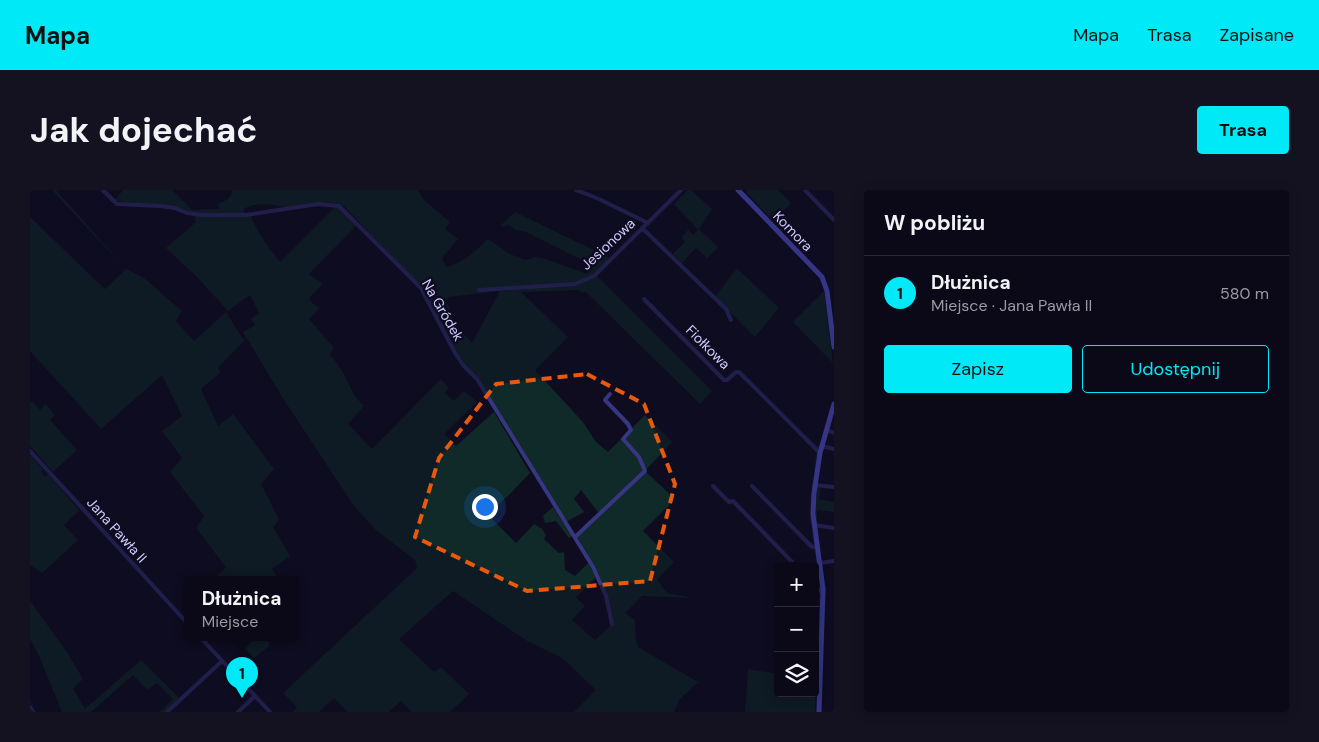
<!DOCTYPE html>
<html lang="pl">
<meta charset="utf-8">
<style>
:root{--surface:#0b0918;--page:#141221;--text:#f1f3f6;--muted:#9a9aa2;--line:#2b2a37;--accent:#00e9f7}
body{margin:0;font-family:"DM Sans",sans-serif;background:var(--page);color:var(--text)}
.controls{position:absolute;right:15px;bottom:15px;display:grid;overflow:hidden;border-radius:5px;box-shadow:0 2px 12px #0003}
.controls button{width:45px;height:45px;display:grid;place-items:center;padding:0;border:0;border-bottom:1px solid var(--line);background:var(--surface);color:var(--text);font:25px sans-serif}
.you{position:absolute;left:454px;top:316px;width:18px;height:18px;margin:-12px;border:4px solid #fff;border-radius:50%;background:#1a73e8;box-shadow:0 0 0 8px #1a73e833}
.badge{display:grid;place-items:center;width:32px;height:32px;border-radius:50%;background:var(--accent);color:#111;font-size:16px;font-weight:700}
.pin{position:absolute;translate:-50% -41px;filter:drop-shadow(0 1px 2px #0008)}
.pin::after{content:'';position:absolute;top:26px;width:18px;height:15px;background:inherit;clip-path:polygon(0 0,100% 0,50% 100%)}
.popup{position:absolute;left:154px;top:386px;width:115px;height:65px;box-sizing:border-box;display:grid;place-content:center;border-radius:5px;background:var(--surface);filter:drop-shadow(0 1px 4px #0005);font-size:16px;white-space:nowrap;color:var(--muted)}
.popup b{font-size:19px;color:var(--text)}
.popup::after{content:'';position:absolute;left:50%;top:100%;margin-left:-10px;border:10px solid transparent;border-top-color:var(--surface)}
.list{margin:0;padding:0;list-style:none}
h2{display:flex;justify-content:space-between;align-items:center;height:65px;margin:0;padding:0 20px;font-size:21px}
h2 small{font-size:16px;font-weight:400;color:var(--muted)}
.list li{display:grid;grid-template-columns:32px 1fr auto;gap:15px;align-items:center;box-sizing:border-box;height:75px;padding:0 20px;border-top:1px solid var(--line)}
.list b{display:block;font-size:19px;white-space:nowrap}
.list p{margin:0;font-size:16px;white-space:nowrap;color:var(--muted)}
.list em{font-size:16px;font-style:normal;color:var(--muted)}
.actions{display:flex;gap:10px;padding:15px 20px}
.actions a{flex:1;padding:11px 0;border:1px solid var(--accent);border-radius:5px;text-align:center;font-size:18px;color:var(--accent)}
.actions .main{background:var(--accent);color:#111}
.icon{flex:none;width:28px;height:28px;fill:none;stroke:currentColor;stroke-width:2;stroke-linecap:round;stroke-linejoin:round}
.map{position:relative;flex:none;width:804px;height:522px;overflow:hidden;border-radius:5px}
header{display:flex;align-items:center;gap:30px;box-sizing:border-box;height:70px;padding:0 25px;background:var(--accent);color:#111}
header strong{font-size:24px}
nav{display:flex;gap:28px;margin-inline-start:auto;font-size:18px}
.intro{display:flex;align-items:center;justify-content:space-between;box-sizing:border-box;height:120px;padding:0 30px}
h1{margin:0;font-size:35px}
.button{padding:12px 22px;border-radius:5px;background:var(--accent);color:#111;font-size:18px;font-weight:700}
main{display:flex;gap:30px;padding:0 30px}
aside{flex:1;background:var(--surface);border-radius:5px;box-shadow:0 2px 12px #0003}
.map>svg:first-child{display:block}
.green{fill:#0f2a28;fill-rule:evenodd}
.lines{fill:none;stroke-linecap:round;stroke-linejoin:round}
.stream{stroke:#0a2142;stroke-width:1}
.street{stroke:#363681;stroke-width:4}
.secondary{stroke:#6366ff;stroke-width:5}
.marked{fill:none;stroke:#e8590c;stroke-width:4;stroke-dasharray:10 6;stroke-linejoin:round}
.labels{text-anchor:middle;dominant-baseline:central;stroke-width:5;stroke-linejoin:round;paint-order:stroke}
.street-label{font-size:14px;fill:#cfccff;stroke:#0f0c20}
</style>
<header>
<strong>Mapa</strong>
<nav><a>Mapa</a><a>Trasa</a><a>Zapisane</a></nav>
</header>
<div class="intro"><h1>Jak dojechać</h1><a class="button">Trasa</a></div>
<main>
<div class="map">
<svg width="804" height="522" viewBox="0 0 804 522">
<rect width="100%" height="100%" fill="#0f0c20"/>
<path class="green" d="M22,0H26L96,79L114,88L152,121L146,131L164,151L196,122L214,151L188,177L190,183L171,199L188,236L203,224L244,279L231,294L249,330L243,337L260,366L242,379L248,389H184L196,377L166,338L174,326L140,282L152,268L132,241L152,226L132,185L71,239L0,161V27L75,99L96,79Z
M93,0H142L162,20L189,19L188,14C195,11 202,8 202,0H388L393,9L420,32L415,39L428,49L412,68L417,77C436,71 443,63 458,49L480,64L496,70L506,67L516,69L557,84L564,76L496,42L486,40L478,35L473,37L471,35L485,22L580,68L564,83L682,201L670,214L556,102L552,103L548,100L491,102L538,147L505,180L553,232L566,252L578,262L615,225L642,252L615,281L645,309L613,341L644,372L627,390L637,403L662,408L612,406L595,423L605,430L606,451L608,457L668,492L650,509L644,522H544L566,500L532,468L497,451L423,401L369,449L404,482L411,477L439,504L420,522H381L371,511L359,522H317L304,508L289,522H263L267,517L253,503L387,378L385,370L346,340L324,316L254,210L213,142L225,135L221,129L229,123L220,105L198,121L167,87L136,58L166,32L164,26H221C227,43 239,58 250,72L306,16L311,19L327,35L279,84L293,94L279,108L282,113L290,118L279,129L304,158L300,164L313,182L324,205L334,216L318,234L342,259L411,189L419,198L415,203L424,211L434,201L447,212L414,244L426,256L464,222L500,283L478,306L457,324L486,353L504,334L512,339L516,345L514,349L529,363L534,362L535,380L545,386L558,373L566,387L546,407L555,416L542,430L565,450L581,435H584L578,406L568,384L547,347L570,325L551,300L544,309L554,322L536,332L448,187L434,174L413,139L394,101L315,17C300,9 284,13 268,15C265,16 260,17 256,17C245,15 225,11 214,19V23L208,24L171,23L156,21L139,15L93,12L85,10ZM470,101L442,153L427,137L416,111L418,107Z
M658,0H661L682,19L669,39L688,57L677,68L666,58L652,73L643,64L655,52L652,47L658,40L663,45L668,40L644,14Z
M718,0H748L761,13L744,32L716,2Z
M707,78L749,118L725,147L685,107Z
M794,101V102L803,173L763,132Z
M2,211L10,220L16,214L25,225L20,230L47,260L23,282L0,256V213Z
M0,265L13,280L11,282L15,287L18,284L49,320L34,335L48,350L12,383L0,375Z
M787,294L791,297L789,309L804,312V322L787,320V338L793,371L785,334Z
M523,317L542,346L539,348L526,331L515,333L513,326Z
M0,411L37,462L53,489L43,498L55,519L111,470L149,508L135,522H130L143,509L127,493L117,500L103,485L61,522H32L9,466L0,449Z
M211,447H239V456L224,468L210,453L213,449Z
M718,479L748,484V503H785L786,486L785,522H715Z"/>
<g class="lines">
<path class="stream" d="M70,0L82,12
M789,257V255
M784,280L787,263
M782,299L783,286
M781,304V330L784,354
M785,361L790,396
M789,439L790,405
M788,480V468
M0,510L6,522
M786,522L787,485"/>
<path class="street" d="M73,0L87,14L131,16L145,18L157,23L172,25H216L288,14L309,16L391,98L425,163L433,175L447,189L563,377L576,406L582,434
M546,0L569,9L618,33
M775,0L804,30
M612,38L696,119L701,130
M449,100L545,94L564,86L651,0
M614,109L694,190H697L706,182H709L790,263
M796,240L804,243
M792,256L804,259
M0,261L158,434
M785,295L804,297
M683,296L699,312L703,311L766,376
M722,296L781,356L787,358
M784,335L804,338
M545,347L615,281L609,267L593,249L601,240L598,234L575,210L580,204
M790,373L804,371
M785,395L792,403
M170,447L240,522
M0,517L3,522
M137,522L192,471
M208,522L225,506"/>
<path class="secondary" d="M708,0L792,87L797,101L804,157
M789,522L793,399L783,324L784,303L790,263L804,214"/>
</g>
<path d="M0 0H804V522H0ZM557,184L614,214L645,294L620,391L497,401L385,347L409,268L466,194Z" fill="#0f0c20" fill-opacity=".55" fill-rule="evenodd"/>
<path class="marked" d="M557,184L614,214L645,294L620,391L497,401L385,347L409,268L466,194Z"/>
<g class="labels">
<g class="street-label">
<text transform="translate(763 41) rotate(46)">Komora</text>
<text transform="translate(578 54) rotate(-43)">Jesionowa</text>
<text transform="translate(413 120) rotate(60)">Na Gródek</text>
<text transform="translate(678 157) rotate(45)">Fiołkowa</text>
<text transform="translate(87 340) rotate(48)">Jana Pawła II</text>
</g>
</g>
</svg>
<div class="controls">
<button>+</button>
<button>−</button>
<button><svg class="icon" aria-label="layers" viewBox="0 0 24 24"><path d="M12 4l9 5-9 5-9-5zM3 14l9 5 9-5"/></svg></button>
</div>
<div class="you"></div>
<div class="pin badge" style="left:212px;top:508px">1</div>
<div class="popup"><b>Dłużnica</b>Miejsce</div>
</div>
<aside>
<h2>W pobliżu<small></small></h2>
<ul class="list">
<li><span class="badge">1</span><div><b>Dłużnica</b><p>Miejsce · Jana Pawła II</p></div><em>580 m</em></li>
</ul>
<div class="actions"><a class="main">Zapisz</a><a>Udostępnij</a></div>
</aside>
</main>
